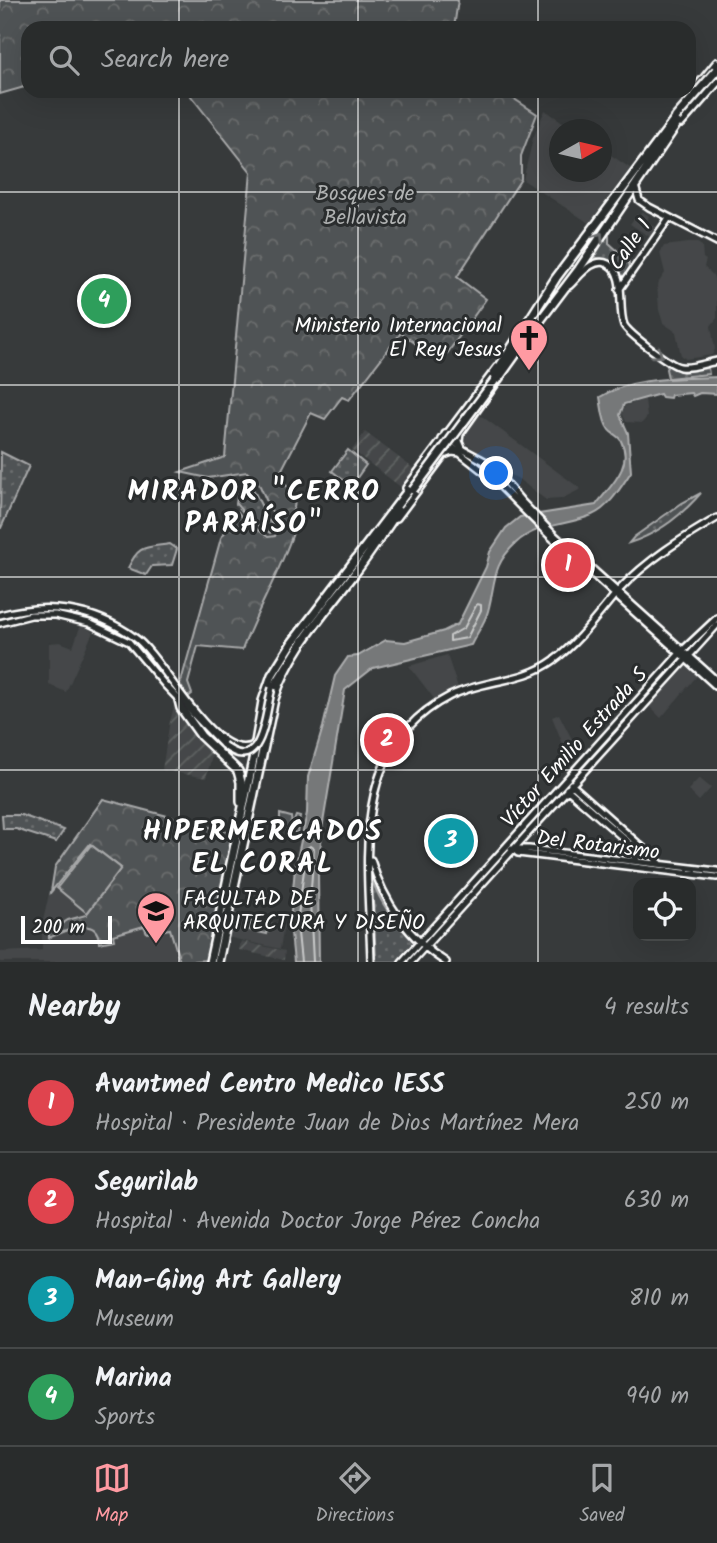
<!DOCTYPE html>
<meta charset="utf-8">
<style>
:root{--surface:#292c2c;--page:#353838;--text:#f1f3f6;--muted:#a5a7a9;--line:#454848;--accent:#ff9aa2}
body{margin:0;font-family:Kalam,sans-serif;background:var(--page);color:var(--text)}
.controls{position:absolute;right:21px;bottom:21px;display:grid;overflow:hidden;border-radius:14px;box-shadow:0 7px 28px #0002}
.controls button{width:63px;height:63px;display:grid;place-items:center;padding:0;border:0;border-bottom:2px solid var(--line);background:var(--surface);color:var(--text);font:35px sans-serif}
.compass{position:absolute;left:549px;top:119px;width:63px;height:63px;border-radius:50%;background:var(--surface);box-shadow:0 7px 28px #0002;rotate:82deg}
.scale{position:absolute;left:21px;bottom:18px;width:91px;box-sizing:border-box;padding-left:7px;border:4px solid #fff;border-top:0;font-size:19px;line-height:24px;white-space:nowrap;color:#fff;-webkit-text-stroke:5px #2a2d2e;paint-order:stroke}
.you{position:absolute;left:497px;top:474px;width:24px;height:24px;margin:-18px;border:5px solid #fff;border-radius:50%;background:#1a73e8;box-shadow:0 0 0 10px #1a73e833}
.badge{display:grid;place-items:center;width:46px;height:46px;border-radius:50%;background:var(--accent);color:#fff;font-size:23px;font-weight:700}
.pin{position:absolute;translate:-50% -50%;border:4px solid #fff;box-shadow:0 2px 7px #0006}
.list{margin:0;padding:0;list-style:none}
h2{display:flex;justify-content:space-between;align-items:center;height:91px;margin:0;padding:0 28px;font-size:30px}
h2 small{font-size:23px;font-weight:400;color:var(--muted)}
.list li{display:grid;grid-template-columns:46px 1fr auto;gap:21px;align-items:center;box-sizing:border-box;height:98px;padding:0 28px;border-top:2px solid var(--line)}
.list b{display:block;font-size:26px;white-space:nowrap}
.list p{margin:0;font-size:23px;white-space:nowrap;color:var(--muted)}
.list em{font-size:23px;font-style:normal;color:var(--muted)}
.icon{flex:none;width:38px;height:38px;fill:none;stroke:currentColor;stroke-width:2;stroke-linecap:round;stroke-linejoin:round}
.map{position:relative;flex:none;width:717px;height:962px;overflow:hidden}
.search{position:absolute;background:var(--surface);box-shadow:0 7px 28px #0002;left:21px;right:21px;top:21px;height:77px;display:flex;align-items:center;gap:18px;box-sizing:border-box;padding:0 24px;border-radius:21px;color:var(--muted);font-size:26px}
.sheet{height:483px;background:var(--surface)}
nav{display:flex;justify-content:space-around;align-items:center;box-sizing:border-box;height:98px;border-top:2px solid var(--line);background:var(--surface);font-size:19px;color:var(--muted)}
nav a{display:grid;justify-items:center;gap:4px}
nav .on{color:var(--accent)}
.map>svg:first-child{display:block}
.built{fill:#444748}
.industrial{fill:url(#industrial-furrows)}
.green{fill:url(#green-dots);stroke:#a8a9aa;stroke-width:2}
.forest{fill:url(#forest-crowns);stroke:#a8a9aa;stroke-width:2}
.pitch{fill:#505354;stroke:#a8a9aa;stroke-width:2}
.water{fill:#767879;stroke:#adaeaf;stroke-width:2}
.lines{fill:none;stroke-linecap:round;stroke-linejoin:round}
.shore{stroke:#c8c9c9;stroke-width:2}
.secondary-casing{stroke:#fff;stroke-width:10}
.primary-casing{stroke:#fff;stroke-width:12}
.secondary{stroke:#2a2d2e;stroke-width:5}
.primary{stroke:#2a2d2e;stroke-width:7}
.secondary-bridge-casing{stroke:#fff;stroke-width:10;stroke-linecap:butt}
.primary-bridge-casing{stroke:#fff;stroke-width:12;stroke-linecap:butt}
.secondary-bridge{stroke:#2a2d2e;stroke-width:5}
.primary-bridge{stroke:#2a2d2e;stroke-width:7}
.oneway{stroke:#6a6c6d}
.grid{fill:none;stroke:#fff;stroke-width:2;stroke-opacity:0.55}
.labels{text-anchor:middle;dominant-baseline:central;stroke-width:6;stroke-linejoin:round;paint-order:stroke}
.park-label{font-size:21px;fill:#b0b2b2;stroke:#2a2d2e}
.street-label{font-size:21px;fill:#fff;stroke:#2a2d2e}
.poi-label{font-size:21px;fill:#fff;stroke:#2a2d2e;text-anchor:end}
.district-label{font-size:28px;font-weight:bold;letter-spacing:2px;fill:#fff;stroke:#2a2d2e}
</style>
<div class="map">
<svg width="717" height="962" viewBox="0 0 717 962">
<defs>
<pattern id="industrial-furrows" width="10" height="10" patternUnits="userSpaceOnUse" patternTransform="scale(1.75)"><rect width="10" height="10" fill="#444748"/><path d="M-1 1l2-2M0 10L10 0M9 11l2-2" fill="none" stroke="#606363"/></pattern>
<pattern id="green-dots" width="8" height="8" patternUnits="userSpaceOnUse" patternTransform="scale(1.75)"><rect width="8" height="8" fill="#505354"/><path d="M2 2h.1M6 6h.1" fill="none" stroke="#6a6d6e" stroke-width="1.8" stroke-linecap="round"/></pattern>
<pattern id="forest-crowns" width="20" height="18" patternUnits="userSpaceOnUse" patternTransform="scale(1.75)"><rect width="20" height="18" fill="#505354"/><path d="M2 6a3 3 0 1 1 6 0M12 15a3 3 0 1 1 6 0" fill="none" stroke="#6a6d6e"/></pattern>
</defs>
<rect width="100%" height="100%" fill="#373a3b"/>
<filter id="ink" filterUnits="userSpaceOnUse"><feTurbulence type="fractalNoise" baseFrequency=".0143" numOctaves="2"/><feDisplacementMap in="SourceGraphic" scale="14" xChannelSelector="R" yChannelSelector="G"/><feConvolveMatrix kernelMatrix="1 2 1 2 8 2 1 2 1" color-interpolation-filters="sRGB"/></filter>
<g filter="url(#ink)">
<path class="built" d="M545,110L573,129L560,130V172H602V149L630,168L589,223L523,180L533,138Z
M642,211L649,216L647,221L657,228L650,237L630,224L637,214L639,216Z
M696,242L702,246L703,258L706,260L704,267L713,275L717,287V318L711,326L715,349L712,355L686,359L681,356L676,332L663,323L659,310L657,285L665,273L660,253L664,246Z
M645,399L647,417L642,423L626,422L622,413L625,406Z
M480,416L483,417L581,489L561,499L546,500L517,478L503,472L465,442L466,432L475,417Z
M81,624L93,632L66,692L49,685V643L60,642L73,647Z
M447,655L458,688L435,700L409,666Z
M685,663L697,676L661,718L647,704Z
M559,714L576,747L566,752L552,717Z
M699,778L711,788L699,801L688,790Z
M103,799L236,834L208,962H0V952L42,950V925L55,867Z
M232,912L284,925L280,949L227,937Z"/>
<path class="industrial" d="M365,432L414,469L402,488L352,450Z
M175,702L180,714L209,748L212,756L206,778L162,770L169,726Z
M241,941L285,951L284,960L239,950Z"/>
<path class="green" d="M609,230V243L628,260L630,267L620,283L614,264L605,259L594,258Z
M668,365L683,372L708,368L709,374L668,378L666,369Z
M348,450L366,465L351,486L332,471Z
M1,452L29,466L1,528H0Z
M249,481L263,509V515L272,524L273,530L270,533L248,518L236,504L238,491H242L245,487L243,485Z
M701,493C681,516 658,534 629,543L634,537L682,503Z
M170,544L177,549L172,565L152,566L146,575L128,568C139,544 145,548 170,544Z
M280,814L291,817L292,826L296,816L300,817L297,833L283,829L280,824Z
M2,815H21L64,830L56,842L16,829H3Z
M372,880C381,905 395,924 415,942L397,962H376Z"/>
<path class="forest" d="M0,0H458L454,28H28V86L0,94Z
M187,91H502L537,114L521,156V179L457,277L486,299L441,362L401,333L349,400L342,397L325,419L311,413L280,473C292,502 303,496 285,527L293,533C279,574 257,610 242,650L198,646L188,683L192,694L188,697L180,685L221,538L238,512C245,523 258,529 268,537L275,536L278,526V515L271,511L260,486L247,472L208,478L180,472L225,457L251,172Z
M103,799L236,834L208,960L180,962L170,929L147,933L144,926L113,935L114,940L99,943C99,913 63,932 49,938V932L68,920L86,915L121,868L90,844L51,892L55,867Z"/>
<path class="pitch" d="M91,845L121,868L87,913L57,888Z
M251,920L269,924L267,934L249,930Z"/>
<path class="water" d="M115,293L116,305L94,308L92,297Z
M717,377V394L700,393L693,396L691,393L671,395L670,398L662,397L660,394L624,404L620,415L628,433L631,472C621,487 609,508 592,515C567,526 537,523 516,543C491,566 496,583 488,611C485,623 476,634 471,645L373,668L345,690L323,823L318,873L319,962H294L290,923L295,868L307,813L308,777L323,727L335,676L348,657L358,656L386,640L405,642L444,631L458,624L486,567L490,552L506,528L520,517L596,505C610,486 634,466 621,441C619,436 612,434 609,430C602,421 602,407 600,397C634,376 678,379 717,377Z"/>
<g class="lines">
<path class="shore" d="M477,604L481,605V610L467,638L450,641V636L464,628Z
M301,962L297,923L307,848L310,846L314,849L310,901L313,962"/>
<defs>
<path id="secondary" d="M635,186L639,200L649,207L717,242
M569,286C579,277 593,256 608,264C627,274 617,308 624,325C629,334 670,365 680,367C691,369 706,363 717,361
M619,290L669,218
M445,434L464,450L490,464L522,502L552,533L717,681
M442,439L493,479L549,535L717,687
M462,448L459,441L460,434L517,354
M406,488L497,367
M397,518L444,455L452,452L460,453
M0,615C46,602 94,608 134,637C164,657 211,761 252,746L256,741
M0,623L31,615H55L89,623L129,642L165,685L223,745
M272,688L287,664
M571,784L661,864
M567,789L636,849L637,858L630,861
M511,849H529L717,871
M513,849L518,853L717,877
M371,860C383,900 409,940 446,962
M371,962C369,866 346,749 450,696C484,679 523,683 554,660C579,642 599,613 619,590C647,560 681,539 717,518
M402,962L683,650L717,618
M411,962L717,625"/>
<path id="primary" d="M691,95L717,63
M681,123L717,82
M495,374L556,278L676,118
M495,380L579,269L681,118
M179,700L181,708L201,736L238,771L241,782V802
M210,962L253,760L263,701L272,675L292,643L410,488
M218,962L274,699C289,652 323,615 352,577C369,555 383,533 398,511"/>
</defs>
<use href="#secondary" class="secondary-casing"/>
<use href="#primary" class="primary-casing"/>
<use href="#secondary" class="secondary"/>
<use href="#primary" class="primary"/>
<defs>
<path id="secondary-bridge" d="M223,745C264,778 265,711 272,688"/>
<path id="primary-bridge" d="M676,117L717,70
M413,490L495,380"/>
</defs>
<use href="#secondary-bridge" class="secondary-bridge-casing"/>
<use href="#primary-bridge" class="primary-bridge-casing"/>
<use href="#secondary-bridge" class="secondary-bridge"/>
<use href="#primary-bridge" class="primary-bridge"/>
</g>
<defs><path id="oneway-chevron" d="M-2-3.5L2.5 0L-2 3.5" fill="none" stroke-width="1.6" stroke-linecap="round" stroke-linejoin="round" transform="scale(1.75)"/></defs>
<g class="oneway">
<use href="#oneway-chevron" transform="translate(599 237) rotate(-56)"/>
<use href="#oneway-chevron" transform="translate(658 354) rotate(37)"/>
</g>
</g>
<path class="grid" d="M179,0V28M358,0V28M538,0V28M179,91V962M358,91V962M538,91V962M0,192H717M0,385H717M0,577H717M0,770H717"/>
<defs>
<symbol id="church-pin" viewBox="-11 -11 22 30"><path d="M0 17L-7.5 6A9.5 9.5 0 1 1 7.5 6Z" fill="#ff9aa2" stroke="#2a2d2e"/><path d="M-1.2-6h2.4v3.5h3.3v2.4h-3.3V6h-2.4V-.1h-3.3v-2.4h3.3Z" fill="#111"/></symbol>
<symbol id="university-pin" viewBox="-11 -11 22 30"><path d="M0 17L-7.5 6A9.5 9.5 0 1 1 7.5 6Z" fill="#ff9aa2" stroke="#2a2d2e"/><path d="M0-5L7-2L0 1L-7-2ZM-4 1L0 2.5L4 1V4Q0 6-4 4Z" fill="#111"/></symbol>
</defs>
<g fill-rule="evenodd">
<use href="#church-pin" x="507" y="316" width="44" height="60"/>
<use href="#university-pin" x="134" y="889" width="44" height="60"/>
</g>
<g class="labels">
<g class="park-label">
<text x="365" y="194">Bosques de<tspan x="365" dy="24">Bellavista</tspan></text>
</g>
<g class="street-label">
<text transform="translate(631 245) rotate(-55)">Calle 1</text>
<text transform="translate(575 748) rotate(-48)">Víctor Emilio Estrada S</text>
<text transform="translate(598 846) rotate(7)">Del Rotarismo</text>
</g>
<g class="poi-label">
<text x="502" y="326">Ministerio Internacional<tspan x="502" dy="24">El Rey Jesus</tspan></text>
<text x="183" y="899" text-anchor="start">FACULTAD DE<tspan x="183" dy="24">ARQUITECTURA Y DISEÑO</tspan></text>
</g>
<g class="district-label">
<text x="254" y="492">MIRADOR "CERRO<tspan x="254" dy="32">PARAÍSO"</tspan></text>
<text x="263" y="832">HIPERMERCADOS<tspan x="263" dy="32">EL CORAL</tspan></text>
</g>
</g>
</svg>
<div class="controls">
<button><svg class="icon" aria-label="locate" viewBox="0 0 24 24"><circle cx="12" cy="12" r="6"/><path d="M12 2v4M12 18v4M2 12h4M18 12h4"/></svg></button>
</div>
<svg class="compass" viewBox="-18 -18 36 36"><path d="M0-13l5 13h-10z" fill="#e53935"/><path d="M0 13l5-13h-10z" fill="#a5a7a9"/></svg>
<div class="scale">200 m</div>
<div class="you"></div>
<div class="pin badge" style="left:568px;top:565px;background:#e0444e">1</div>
<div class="pin badge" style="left:387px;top:740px;background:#e0444e">2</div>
<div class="pin badge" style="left:451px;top:841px;background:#0f9aa8">3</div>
<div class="pin badge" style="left:104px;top:301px;background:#2e9e5b">4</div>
<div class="search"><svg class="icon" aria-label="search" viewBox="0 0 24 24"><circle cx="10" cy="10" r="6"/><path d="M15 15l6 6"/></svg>Search here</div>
</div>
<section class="sheet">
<h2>Nearby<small>4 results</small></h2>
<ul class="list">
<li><span class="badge" style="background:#e0444e">1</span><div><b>Avantmed Centro Medico IESS</b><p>Hospital · Presidente Juan de Dios Martínez Mera</p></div><em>250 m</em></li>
<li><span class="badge" style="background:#e0444e">2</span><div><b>Segurilab</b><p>Hospital · Avenida Doctor Jorge Pérez Concha</p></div><em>630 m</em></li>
<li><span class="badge" style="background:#0f9aa8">3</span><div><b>Man-Ging Art Gallery</b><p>Museum</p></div><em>810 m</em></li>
<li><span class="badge" style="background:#2e9e5b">4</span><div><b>Marina</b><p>Sports</p></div><em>940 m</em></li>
</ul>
</section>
<nav>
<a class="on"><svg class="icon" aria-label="map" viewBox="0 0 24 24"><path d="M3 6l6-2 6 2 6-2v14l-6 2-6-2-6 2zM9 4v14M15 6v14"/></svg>Map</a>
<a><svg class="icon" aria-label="directions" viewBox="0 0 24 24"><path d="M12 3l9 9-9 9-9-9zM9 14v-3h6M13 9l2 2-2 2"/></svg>Directions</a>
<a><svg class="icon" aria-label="saved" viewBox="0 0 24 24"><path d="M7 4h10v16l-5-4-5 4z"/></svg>Saved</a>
</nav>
